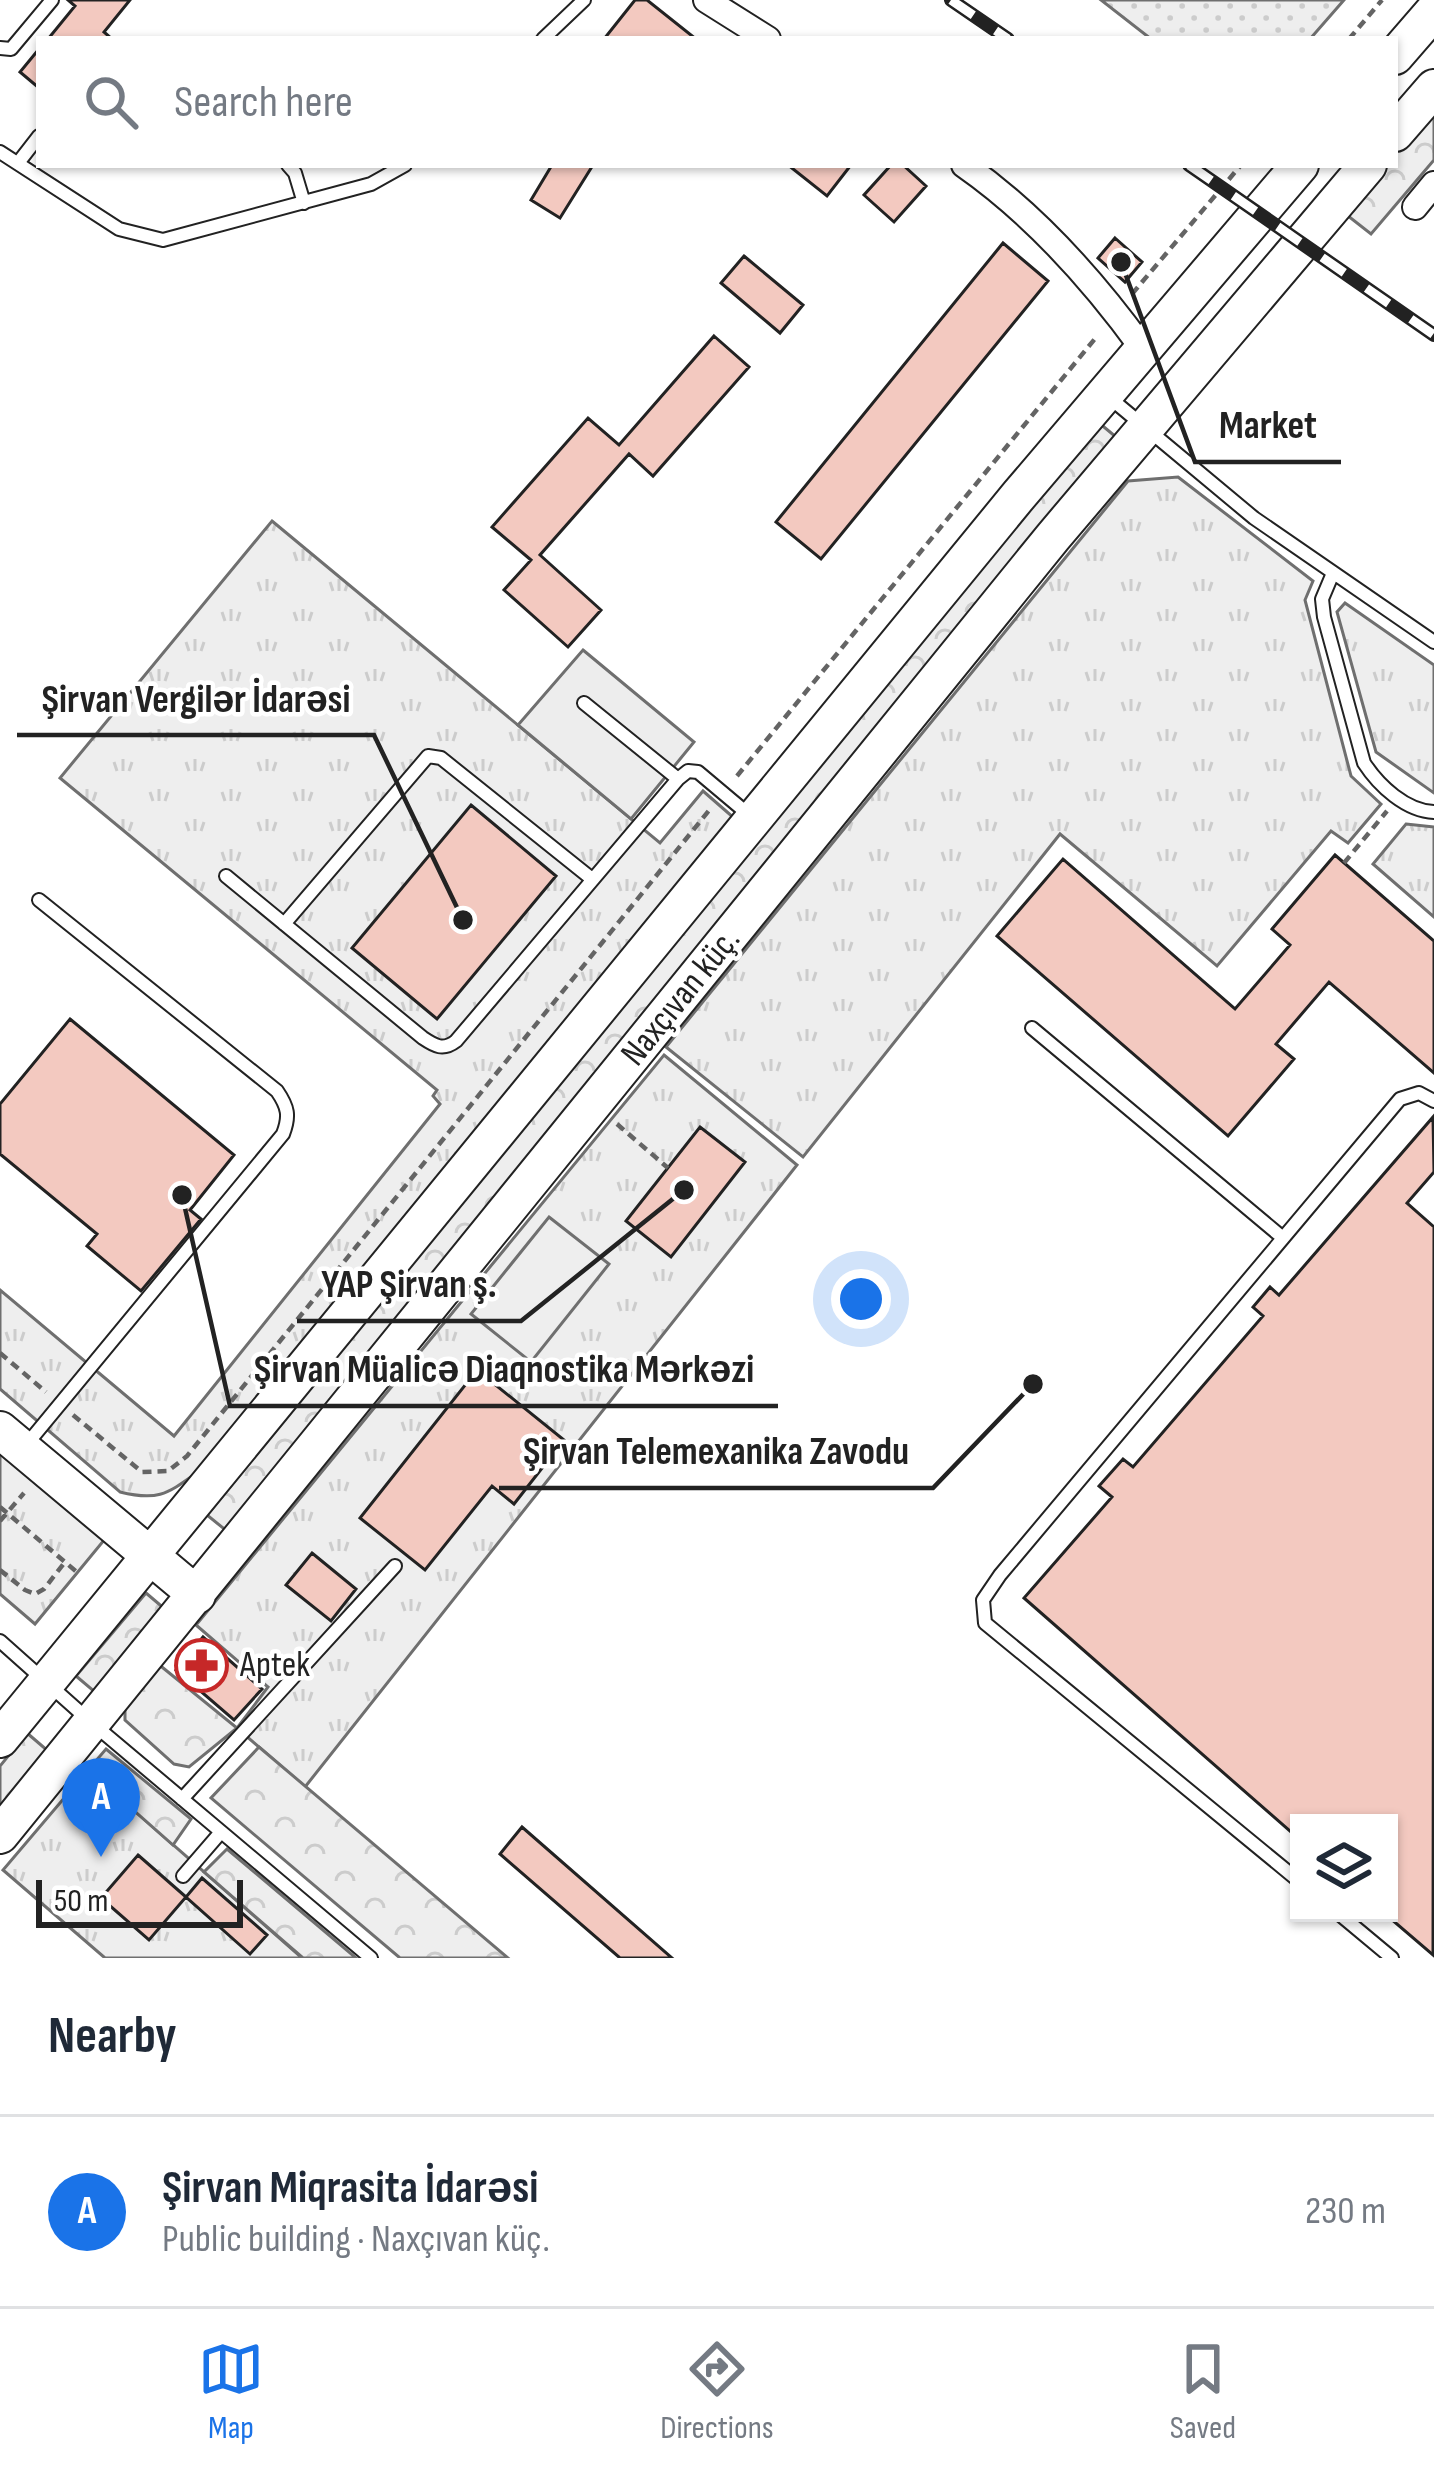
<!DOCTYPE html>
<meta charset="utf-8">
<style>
:root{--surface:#fff;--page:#f2f2f3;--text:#1f2937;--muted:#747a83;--line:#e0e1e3;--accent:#1a73e8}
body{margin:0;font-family:"Sofia Sans Condensed",sans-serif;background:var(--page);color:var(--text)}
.controls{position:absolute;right:36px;bottom:36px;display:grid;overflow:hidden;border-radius:0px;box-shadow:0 3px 9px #0004}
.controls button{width:108px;height:108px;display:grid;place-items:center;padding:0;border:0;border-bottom:3px solid var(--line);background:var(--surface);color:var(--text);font:60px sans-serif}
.scale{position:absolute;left:36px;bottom:30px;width:207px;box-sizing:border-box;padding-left:12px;border:6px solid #222;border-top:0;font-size:33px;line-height:42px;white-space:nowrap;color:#222;-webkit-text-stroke:9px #fff;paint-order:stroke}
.you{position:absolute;left:861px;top:1299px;width:42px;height:42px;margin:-30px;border:9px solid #fff;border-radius:50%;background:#1a73e8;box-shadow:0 0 0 18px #1a73e833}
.badge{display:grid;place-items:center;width:78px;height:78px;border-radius:50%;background:var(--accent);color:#fff;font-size:39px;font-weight:700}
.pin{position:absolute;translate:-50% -99px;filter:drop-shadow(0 3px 6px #0008)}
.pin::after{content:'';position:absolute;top:63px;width:42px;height:36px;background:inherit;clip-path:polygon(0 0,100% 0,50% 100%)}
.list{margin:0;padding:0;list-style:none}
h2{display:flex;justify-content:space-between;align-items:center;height:156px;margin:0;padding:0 48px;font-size:51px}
h2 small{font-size:39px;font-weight:400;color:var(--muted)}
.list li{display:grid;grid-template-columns:78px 1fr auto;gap:36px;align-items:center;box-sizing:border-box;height:192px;padding:0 48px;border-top:3px solid var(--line)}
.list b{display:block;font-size:45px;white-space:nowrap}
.list p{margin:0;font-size:39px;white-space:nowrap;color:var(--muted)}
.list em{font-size:39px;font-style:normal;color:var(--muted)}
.icon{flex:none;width:66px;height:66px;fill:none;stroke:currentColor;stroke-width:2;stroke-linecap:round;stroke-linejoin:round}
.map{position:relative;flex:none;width:1434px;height:1958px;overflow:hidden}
.search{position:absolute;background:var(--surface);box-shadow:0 3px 9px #0004;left:36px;right:36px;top:36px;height:132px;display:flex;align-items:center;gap:30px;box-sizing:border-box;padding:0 42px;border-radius:0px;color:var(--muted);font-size:45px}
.sheet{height:348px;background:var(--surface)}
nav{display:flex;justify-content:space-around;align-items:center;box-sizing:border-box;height:168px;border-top:3px solid var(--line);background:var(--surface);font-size:33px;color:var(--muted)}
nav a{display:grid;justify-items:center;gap:6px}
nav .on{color:var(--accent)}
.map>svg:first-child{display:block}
.grass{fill:url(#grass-tufts);stroke:#6f6f6f;stroke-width:3}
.forest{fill:url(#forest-crowns);stroke:#6f6f6f;stroke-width:3}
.garden{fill:url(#garden-dots);stroke:#6f6f6f;stroke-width:3}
.pitch{fill:#eee;stroke:#6f6f6f;stroke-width:3}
.parking{fill:#ededed;stroke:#6f6f6f;stroke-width:3}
.building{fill:#f3c9c0;stroke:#222;stroke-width:3}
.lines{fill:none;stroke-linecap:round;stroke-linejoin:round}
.lane-casing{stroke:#222;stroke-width:16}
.street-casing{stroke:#222;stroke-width:28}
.secondary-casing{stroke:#222;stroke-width:40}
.path{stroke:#646464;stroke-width:4.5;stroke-dasharray:9 6;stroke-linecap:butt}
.lane{stroke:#fff;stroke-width:12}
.street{stroke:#fff;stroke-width:24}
.secondary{stroke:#fff;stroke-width:36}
.rail-casing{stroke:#222;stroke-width:14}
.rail{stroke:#fff;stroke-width:9;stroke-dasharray:27;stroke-linecap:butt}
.labels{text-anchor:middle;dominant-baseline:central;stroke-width:9;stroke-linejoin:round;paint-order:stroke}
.street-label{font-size:36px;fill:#222;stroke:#fff}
.poi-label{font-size:36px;fill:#222;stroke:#fff;text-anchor:start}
.leader{fill:none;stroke:#222;stroke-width:4.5}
.callout-dot{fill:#222;stroke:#fff;stroke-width:4.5}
.callout-label{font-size:39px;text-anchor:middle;font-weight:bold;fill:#222;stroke:#fff;stroke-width:9;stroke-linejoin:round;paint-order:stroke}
</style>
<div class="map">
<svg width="1434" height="1958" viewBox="0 0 1434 1958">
<defs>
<pattern id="grass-tufts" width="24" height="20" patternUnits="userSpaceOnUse" patternTransform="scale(3)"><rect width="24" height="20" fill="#eee"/><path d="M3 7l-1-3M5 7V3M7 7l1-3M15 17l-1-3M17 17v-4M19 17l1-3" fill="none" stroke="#ccc"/></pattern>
<pattern id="forest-crowns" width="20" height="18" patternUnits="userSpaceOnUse" patternTransform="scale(3)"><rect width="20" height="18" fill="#eee"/><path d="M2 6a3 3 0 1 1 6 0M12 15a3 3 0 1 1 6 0" fill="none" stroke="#ccc"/></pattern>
<pattern id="garden-dots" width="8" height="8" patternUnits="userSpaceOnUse" patternTransform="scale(3)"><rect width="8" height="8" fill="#eee"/><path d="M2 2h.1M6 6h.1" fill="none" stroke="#ccc" stroke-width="1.8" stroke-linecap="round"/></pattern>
</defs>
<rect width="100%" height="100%" fill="#fff"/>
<path class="grass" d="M1178,477L1313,581L1305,600L1351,776L1381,804L1348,843L1331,831L1217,966L1060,834L803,1157L666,1047L1128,481Z
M272,521L660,843L703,791L734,818L195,1474C166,1495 156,1501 120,1492L0,1389V1290L174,1436L440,1104L433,1096L437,1090L60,778Z
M1345,603L1434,665V793L1376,752L1337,612Z
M1406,824L1434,827V917L1373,864Z
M664,1055L797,1165L305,1787L237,1728L268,1687L196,1625Z
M0,1450L105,1539L35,1624L0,1594Z
M88,1770L302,1958H105L3,1870Z"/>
<path class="forest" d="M1434,107V160L1371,234L1343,212L1384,165H1395V152Z
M1098,422L1116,437L228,1532L207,1515Z
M146,1593L166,1610L96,1693L76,1676Z
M157,1663L237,1728L189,1767L174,1764L125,1720V1702Z
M27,1733L48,1751L0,1811V1766Z
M259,1747L508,1958H400L211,1798Z
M106,1749L191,1819L173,1845L88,1770Z
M227,1849L356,1958H303L204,1872Z"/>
<path class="garden" d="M1101,0H1344L1310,39H1151Z"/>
<path class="pitch" d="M549,1217L609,1264L531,1362L471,1314Z"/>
<path class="parking" d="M583,650L694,742L631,819L518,725Z"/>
<path class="building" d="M68,0H130L104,32L112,39H48L75,6Z
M635,0H647L696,39H604Z
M39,49V88L20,72Z
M552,165H593L560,218L531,200Z
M788,165H851L827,196Z
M891,165H903L926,186L894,222L864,195Z
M1115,238L1142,262L1125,282L1098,258Z
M1003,243L1048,281L821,559L776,522Z
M744,256L803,305L780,333L721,283Z
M714,336L749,367L653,476L629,454L540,555L601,610L568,647L504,590L531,560L492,527L588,418L619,445Z
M471,805L556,876L437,1019L352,948Z
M1335,855L1434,941V1073L1329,982L1276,1044L1294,1059L1228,1136L997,936L1063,859L1235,1009L1290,945L1272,929Z
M70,1019L234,1155L190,1210L201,1219L141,1291L87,1246L97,1234L0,1154V1104Z
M1433,1117L1434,1172L1407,1203L1434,1227L1433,1955L1384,1913H1389V1823H1299V1839L1024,1598L1112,1497L1099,1486L1123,1459L1133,1467L1263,1316L1253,1307L1270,1287L1279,1295Z
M700,1127L745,1162L671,1257L626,1221Z
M477,1370L564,1440L514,1504L492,1486L425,1570L360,1518Z
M312,1553L356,1589L331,1621L286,1585Z
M203,1637L262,1689L234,1720L176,1670Z
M522,1827L672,1958H620L500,1854Z
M138,1855L186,1897L149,1940L101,1898Z
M202,1878L267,1935L250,1954L186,1897Z"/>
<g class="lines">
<defs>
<path id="lane" d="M543,39L584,0
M0,48L11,49L52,0
M0,152L119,229L163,240L371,184L405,165
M18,163L39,136
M288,165L295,173L304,203
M1110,398L1254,518L1434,642
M1333,573L1322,599L1324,617L1364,763C1379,786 1406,811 1434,812
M584,703L678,779
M226,876L423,1038C435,1046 443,1051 456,1041L678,779L688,771L698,772L748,814
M284,924L428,756L441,758L592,879
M1032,1028L1283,1238
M27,1444L283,1134C290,1116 288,1107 277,1091L39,900
M0,1641L92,1723L371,1958
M182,1799L395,1566
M183,1876L221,1832
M1299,1881L985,1623L983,1600L1000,1575L1400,1099L1419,1093L1434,1101
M1338,1913L1392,1958"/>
<path id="street" d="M706,0L768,39
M964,165C1034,214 1093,280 1143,349
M1415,207L1434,184"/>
<path id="secondary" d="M1395,56L1434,11
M1395,133L1434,88
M0,1430L197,1595
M0,1739L1019,495L1300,165
M0,1835L1053,537L1368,165"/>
</defs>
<use href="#lane" class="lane-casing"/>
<use href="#street" class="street-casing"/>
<use href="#secondary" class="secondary-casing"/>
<path class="path" d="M1349,39L1382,0
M1132,294L1241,165
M737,776L1098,335
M1344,863L1387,811
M617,1124L668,1168
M0,1353L46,1392
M73,1415L142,1472L168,1471L187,1456L711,808
M0,1507L78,1573
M0,1521L24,1493
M0,1570L25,1590L35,1594L44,1589L65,1562"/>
<use href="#lane" class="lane"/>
<use href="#street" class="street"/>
<use href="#secondary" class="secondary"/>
<defs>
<path id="rail" d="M951,0L1008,39
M1189,165L1434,335"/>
</defs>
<use href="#rail" class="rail-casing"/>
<use href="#rail" class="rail"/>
</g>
<defs>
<symbol id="pharmacy-ring" viewBox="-11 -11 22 22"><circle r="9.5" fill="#fff" stroke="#c62828" stroke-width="1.5"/><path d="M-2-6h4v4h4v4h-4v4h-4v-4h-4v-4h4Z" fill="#c62828"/></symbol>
</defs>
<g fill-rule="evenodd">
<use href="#pharmacy-ring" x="172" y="1636" width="59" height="59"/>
</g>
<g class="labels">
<g class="street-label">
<text transform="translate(681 997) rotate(-51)">Naxçıvan küç.</text>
</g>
<g class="poi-label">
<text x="240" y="1665">Aptek</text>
</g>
</g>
<path class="leader" d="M1121 262L1195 462H1341M463 920L374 735H17M684 1190L521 1321H297M182 1195L230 1406H778M1033 1384L933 1488H499"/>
<g class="callout-dot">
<circle cx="1121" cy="262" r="12"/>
<circle cx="463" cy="920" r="12"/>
<circle cx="684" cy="1190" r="12"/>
<circle cx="182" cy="1195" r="12"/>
<circle cx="1033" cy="1384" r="12"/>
</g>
<g class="callout-label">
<text x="1268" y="438">Market</text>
<text x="196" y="712">Şirvan Vergilər İdarəsi</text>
<text x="409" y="1297">YAP Şirvan ş.</text>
<text x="504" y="1382">Şirvan Müalicə Diaqnostika Mərkəzi</text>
<text x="716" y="1464">Şirvan Telemexanika Zavodu</text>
</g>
</svg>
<div class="controls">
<button><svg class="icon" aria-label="layers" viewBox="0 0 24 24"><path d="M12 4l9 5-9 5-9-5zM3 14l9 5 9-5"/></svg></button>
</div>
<div class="scale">50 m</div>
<div class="you"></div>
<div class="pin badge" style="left:101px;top:1857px">A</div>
<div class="search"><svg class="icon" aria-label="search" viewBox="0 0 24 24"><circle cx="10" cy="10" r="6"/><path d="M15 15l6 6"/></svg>Search here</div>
</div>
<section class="sheet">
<h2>Nearby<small></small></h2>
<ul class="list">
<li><span class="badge">A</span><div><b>Şirvan Miqrasita İdarəsi</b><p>Public building · Naxçıvan küç.</p></div><em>230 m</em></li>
</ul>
</section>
<nav>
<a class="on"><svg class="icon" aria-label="map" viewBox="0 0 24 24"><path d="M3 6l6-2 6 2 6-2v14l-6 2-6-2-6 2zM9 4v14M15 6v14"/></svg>Map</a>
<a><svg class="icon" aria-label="directions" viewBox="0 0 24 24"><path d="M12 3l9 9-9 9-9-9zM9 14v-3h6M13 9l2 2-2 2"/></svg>Directions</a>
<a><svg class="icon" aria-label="saved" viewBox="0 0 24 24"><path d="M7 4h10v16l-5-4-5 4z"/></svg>Saved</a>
</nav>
